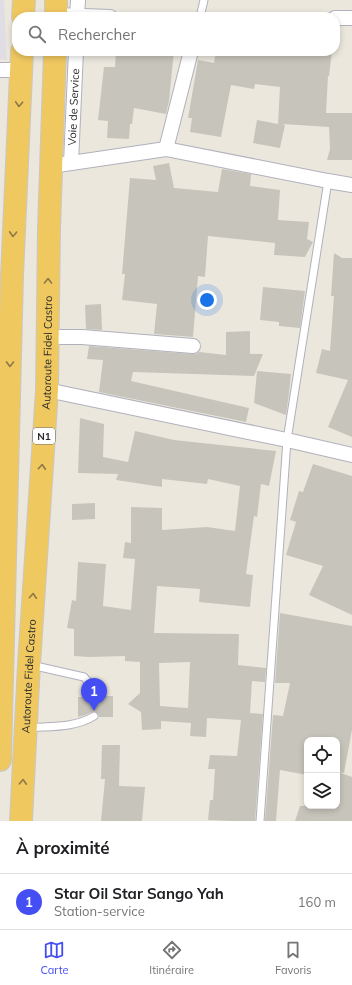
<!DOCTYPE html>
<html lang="fr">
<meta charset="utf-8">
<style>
:root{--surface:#fff;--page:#f2f2f2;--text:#202124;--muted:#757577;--line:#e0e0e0;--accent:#444ef2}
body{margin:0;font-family:Mulish,sans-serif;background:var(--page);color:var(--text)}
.controls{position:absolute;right:12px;bottom:12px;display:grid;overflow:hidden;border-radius:8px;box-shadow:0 2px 6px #0003}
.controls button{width:36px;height:36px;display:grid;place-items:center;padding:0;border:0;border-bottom:1px solid var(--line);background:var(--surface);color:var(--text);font:20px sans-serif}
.you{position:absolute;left:207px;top:300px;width:14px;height:14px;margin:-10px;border:3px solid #fff;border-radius:50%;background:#1a73e8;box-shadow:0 0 0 6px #1a73e833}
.badge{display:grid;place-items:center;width:26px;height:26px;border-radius:50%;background:var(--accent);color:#fff;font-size:13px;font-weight:700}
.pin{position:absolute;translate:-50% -33px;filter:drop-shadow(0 1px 2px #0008)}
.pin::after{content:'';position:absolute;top:21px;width:14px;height:12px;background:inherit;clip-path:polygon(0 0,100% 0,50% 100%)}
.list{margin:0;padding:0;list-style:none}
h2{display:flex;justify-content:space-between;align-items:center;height:52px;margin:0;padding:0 16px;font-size:17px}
h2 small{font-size:13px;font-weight:400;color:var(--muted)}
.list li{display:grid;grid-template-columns:26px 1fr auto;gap:12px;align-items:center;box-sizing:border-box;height:56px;padding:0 16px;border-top:1px solid var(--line)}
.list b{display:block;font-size:15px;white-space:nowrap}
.list p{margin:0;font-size:13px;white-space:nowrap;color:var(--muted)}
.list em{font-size:13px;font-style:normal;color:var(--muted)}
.icon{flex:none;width:22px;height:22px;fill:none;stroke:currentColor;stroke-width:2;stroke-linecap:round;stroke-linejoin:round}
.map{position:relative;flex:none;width:352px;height:821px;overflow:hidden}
.search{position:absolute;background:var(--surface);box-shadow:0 2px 6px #0003;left:12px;right:12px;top:12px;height:44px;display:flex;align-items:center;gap:10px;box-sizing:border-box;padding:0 14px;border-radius:16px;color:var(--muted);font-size:15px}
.sheet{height:108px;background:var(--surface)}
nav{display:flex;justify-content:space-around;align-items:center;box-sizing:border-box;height:56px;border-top:1px solid var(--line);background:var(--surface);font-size:11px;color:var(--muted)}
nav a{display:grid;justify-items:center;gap:2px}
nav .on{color:var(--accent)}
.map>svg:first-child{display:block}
.industrial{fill:#e0dde4}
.building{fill:#c7c5bb;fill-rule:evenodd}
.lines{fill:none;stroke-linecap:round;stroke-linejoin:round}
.service-casing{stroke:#b0b1bd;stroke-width:9}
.minor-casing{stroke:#b0b1bd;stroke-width:16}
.trunk-casing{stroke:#c8c8c8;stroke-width:24}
.service{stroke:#fff;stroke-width:7}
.minor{stroke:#fff;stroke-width:14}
.trunk{stroke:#f0c860;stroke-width:22}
.oneway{stroke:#8d7945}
.labels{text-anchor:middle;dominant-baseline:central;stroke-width:3;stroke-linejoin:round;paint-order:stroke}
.shield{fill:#fff;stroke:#6a6a6a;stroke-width:1}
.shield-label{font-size:10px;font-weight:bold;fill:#2a2a2a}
.street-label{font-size:11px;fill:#2a2a2a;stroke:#fff}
</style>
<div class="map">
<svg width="352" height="821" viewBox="0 0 352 821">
<rect width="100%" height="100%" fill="#ebe7dd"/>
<path class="industrial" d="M0,0H4L7,60L0,59Z"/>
<path class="building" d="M116,51H174L169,101L166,114L134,108L132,124H130L129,139L107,138L108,121L98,120L104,67H115Z
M216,51H332L329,76H328L326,113H352V160H327L330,149L329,127L282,124L285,125L280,148L253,143L257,120L278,124L280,87L255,84L254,89L231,85L221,137L190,132L192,118H188L198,60L214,63Z
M169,163L174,188L218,192L222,169L251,174L250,186L280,190L278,220L309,222L307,239L313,242L305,257L274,255L275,243L208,236L205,277L198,276L193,337L154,334L157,304L122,300L125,274H122L130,178L156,180L153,166Z
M334,253L342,258H352V437L328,427L348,380L316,373L322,349L330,351L334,296H331Z
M263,287L305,291L300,328L279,326V322L260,320Z
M101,304L102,330L86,329L85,305Z
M250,331V354H263L254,376L133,372L131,381L249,408L246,422L99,392L103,360L87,359L89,346L192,354H196L199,352L226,355V332Z
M257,371L291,374L289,393L286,415L254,403Z
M80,418L104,424L103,457L128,462L135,431L174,440L276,451L269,486L261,484L257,517L254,516L246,574L253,575L250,607L199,602L200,589L157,586L154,633L239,634L238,665L266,668L265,682L252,681L250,713L263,714L255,821H232L208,820L210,800H213L215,769H208L210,755L237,756L241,720L207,718L206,737L190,736L191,723L161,721V729L142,730L141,712L128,704L140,693V662L125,661V656L89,657L74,656V629L67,628L72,600L76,601L78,562L106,564L103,606L131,610L135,559L123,558L125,542L131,543V507L162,508V530L207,527L235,531L240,486L208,479L207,484L162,479V487L116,480L118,474L78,473ZM190,662L188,708L160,706L159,663Z
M313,464L352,476V615L309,595L323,566L286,555L296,522L290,520L299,491L303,492Z
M95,503V519L72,520V504Z
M280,613L352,626V730L344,773L338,772L352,777V821H295L300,806H337V740H307V775L280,770L276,821H265L273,715L283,716L290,683H275Z
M99,696H113V717H99L98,713L94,711L85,715L78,717V697H89L91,700L95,701L98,699Z
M102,745H120L119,786L145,787L142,821H101L105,779H101Z"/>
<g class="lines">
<defs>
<path id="service" d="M200,17L204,0
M31,665L84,677L91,685L94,696
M28,728C50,726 75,728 94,716
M260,821L287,440L328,181"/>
<g id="minor">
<path d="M56,15L110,17"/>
<path d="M77,17L78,0"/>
<path d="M335,18H352"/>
<path d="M0,70H21"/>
<path d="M166,149L191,51"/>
<path id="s1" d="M71,163L76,51"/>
<path d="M51,166L166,149L328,181L352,185"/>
<path d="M48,337H82L193,346"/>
<path d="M47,390L287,440L352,455"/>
</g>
<g id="trunk">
<path d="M23,17L24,0"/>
<path d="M56,17V0"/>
<path d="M0,760L12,276L22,51"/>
<path id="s2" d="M21,821L29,664L47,390L49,229L55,51"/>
</g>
</defs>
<use href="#service" class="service-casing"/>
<use href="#minor" class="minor-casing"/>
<use href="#trunk" class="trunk-casing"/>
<use href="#service" class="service"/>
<use href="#minor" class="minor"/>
<use href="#trunk" class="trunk"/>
</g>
<defs><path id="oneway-chevron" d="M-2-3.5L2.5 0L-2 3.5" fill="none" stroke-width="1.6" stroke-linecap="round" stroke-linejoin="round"/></defs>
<g class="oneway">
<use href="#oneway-chevron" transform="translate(19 104) rotate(93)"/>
<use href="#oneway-chevron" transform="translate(13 234) rotate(93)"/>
<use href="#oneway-chevron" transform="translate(48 281) rotate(-89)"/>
<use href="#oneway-chevron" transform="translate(10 364) rotate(91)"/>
<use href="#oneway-chevron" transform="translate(42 467) rotate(-86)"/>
<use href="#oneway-chevron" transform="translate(33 596) rotate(-86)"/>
<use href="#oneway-chevron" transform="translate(23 782) rotate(-87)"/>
</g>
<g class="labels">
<rect class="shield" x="33" y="428" width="22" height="16" rx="3"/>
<g class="shield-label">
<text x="44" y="436">N1</text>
</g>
<g class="street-label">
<text stroke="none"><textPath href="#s1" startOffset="56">Voie de Service</textPath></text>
<text stroke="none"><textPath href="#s2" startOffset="469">Autoroute Fidel Castro</textPath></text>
<text stroke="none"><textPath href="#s2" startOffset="145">Autoroute Fidel Castro</textPath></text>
</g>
</g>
</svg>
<div class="controls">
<button><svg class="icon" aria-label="locate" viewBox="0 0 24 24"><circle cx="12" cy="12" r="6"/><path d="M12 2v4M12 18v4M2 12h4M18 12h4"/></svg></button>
<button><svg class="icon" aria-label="layers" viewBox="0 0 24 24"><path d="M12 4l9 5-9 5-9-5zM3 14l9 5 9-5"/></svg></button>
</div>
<div class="you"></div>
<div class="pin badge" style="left:94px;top:711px">1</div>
<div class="search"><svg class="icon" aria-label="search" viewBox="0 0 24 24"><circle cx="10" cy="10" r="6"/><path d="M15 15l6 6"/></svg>Rechercher</div>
</div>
<section class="sheet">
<h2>À proximité<small></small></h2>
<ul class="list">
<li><span class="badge">1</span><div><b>Star Oil Star Sango Yah</b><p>Station-service</p></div><em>160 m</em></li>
</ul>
</section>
<nav>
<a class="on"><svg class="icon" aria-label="map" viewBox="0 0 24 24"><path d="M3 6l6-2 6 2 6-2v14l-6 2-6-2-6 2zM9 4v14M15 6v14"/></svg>Carte</a>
<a><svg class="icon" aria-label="directions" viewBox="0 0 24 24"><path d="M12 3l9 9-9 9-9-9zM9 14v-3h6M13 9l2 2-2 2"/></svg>Itinéraire</a>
<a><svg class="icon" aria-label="saved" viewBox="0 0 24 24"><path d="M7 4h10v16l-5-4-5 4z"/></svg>Favoris</a>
</nav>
